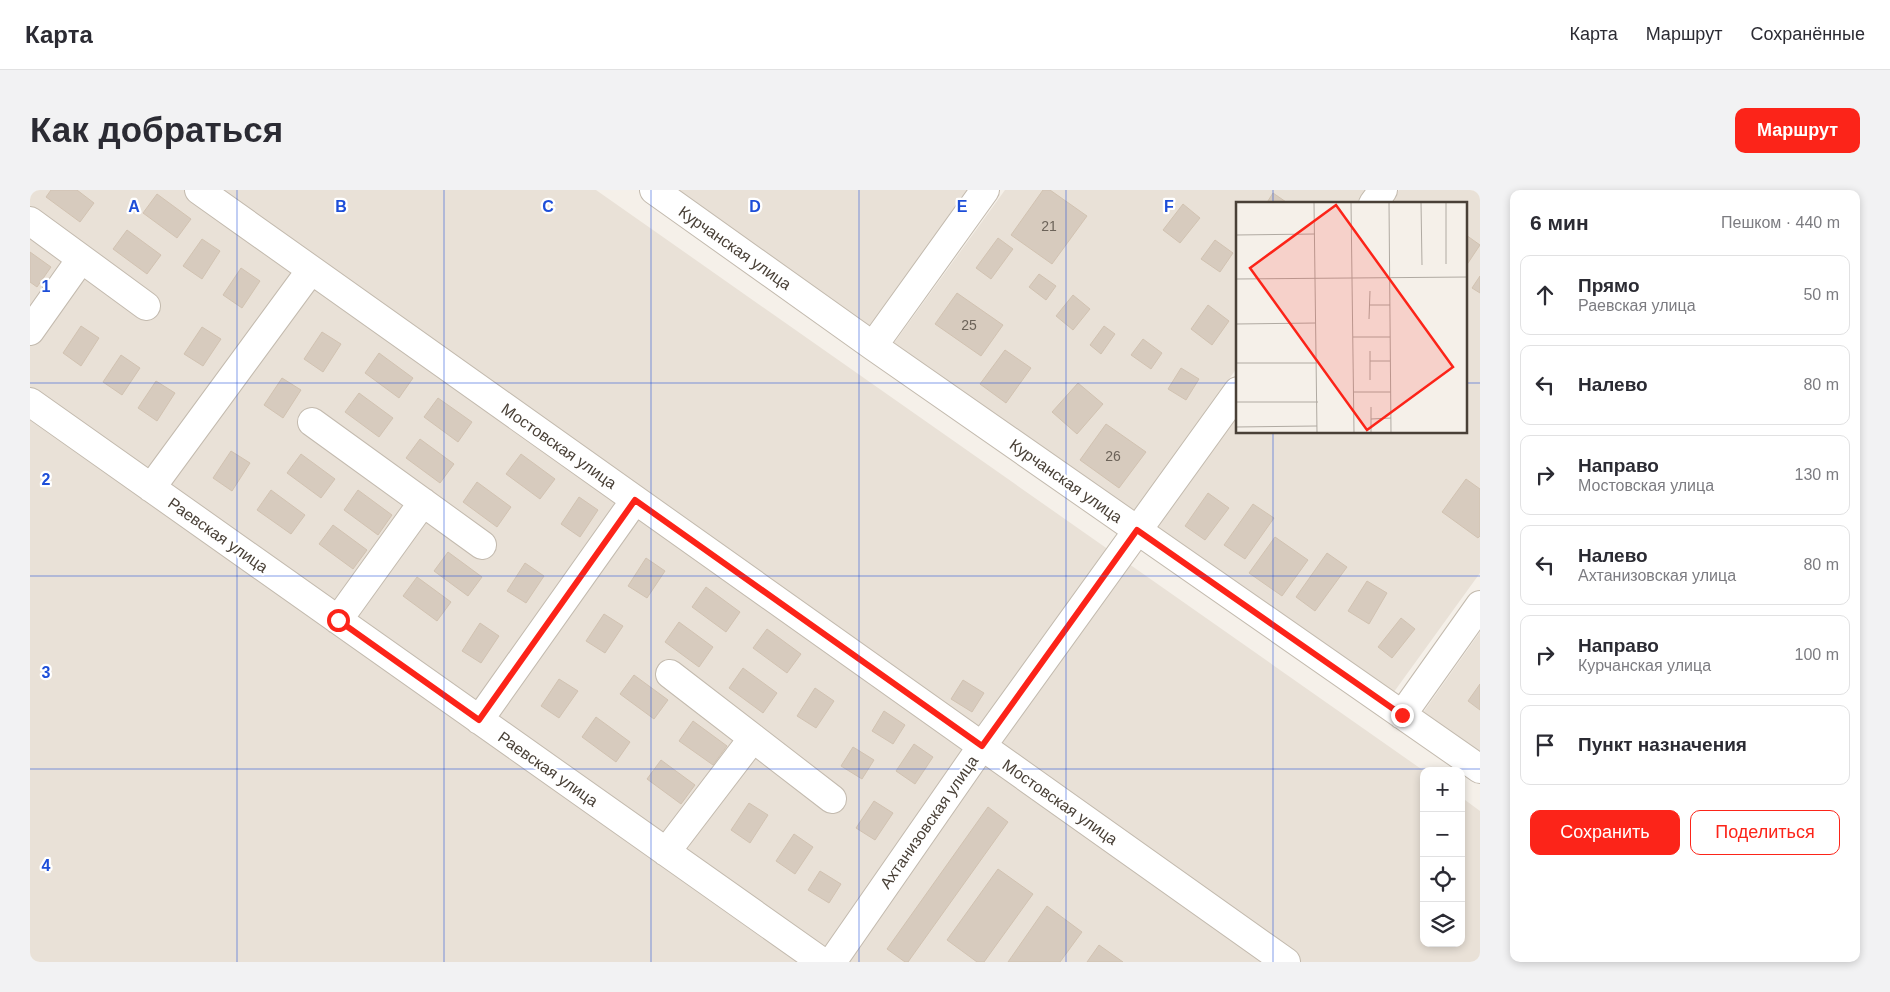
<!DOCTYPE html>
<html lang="ru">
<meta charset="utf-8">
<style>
:root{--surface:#fff;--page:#f2f2f3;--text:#2b2b33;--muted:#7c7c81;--line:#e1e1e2;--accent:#fc2419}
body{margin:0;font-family:Helvetica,sans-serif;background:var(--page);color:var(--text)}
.controls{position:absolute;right:15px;bottom:15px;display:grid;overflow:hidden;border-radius:10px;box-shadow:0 2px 8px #0003}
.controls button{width:45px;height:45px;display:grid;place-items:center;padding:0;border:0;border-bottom:1px solid var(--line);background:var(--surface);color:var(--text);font:25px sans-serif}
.stop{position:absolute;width:15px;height:15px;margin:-11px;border:4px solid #fc2419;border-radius:50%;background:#fff}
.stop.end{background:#fc2419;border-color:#fff;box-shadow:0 1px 5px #0008}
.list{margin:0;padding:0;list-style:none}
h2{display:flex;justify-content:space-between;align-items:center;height:65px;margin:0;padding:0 20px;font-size:21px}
h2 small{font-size:16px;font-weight:400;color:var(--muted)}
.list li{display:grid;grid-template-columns:32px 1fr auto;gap:15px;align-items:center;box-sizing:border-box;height:80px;margin:0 10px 10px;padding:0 10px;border:1px solid var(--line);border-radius:10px}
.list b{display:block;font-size:19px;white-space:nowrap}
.list p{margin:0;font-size:16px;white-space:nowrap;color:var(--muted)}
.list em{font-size:16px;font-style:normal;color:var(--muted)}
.actions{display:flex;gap:10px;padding:15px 20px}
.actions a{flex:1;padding:11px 0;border:1px solid var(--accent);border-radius:10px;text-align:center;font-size:18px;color:var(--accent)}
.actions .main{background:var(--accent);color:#fff}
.icon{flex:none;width:28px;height:28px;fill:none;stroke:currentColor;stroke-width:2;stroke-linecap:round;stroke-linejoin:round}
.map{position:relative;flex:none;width:1450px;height:772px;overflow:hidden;border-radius:10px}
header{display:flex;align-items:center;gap:30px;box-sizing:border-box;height:70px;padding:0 25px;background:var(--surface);border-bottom:1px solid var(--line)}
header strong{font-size:24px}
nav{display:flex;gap:28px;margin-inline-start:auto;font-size:18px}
.intro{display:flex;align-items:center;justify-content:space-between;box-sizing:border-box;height:120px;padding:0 30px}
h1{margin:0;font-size:35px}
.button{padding:12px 22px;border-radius:10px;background:var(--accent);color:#fff;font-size:18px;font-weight:700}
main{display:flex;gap:30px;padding:0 30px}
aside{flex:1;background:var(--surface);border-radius:10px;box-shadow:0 2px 8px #0003}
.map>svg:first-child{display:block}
.residential{fill:#e9e1d7}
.building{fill:#d7cbbe;stroke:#d1c2b1}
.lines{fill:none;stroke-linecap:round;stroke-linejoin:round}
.minor-casing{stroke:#c3baae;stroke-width:30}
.minor{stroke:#fff;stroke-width:28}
.route{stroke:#fc2419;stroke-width:6}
.grid{fill:none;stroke:#1d4ed8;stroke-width:1;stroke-opacity:0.55}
.labels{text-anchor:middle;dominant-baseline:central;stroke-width:4.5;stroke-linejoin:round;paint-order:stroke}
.number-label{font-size:14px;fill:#6c6359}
.street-label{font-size:16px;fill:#494037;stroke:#fff}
.inset-road{fill:none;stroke:#b0aaa2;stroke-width:1}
.view{fill:#fc2419;fill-opacity:0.15;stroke:#fc2419;stroke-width:2.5}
.inset-edge{fill:none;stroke:#494037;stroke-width:2.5}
.grid-label{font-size:16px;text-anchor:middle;font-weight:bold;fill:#1d4ed8;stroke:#fff;stroke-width:4.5;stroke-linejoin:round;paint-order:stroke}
</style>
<header>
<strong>Карта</strong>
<nav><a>Карта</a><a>Маршрут</a><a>Сохранённые</a></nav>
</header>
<div class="intro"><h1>Как добраться</h1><a class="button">Маршрут</a></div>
<main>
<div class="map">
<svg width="1450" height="772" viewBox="0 0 1450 772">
<rect width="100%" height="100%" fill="#f5f0e9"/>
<path class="residential" d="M0,0H566L1394,581V753H1431V607L1450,621V772H0Z
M639,0H941L840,143Z
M975,0H1336L1326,14H1208L1207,178L1101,325L864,153Z
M1369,0H1450V383L1361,506L1126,337L1207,224L1208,242H1436V14H1359Z
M1450,442V565L1392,524Z"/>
<path class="building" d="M21,0H47L64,13L50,32L16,7Z
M1013,0H1020L1057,26L1022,74L981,45Z
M1243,3L1259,14H1236Z
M127,4L161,29L147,48L113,23Z
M1153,14L1170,28L1150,53L1133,40Z
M97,40L131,65L117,84L83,59Z
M1436,45L1450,55L1436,76Z
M968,48L983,59L961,89L946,78Z
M172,49L190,61L172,89L153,76Z
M1185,50L1203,63L1190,82L1171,69Z
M0,62L21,77L7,97L0,92Z
M211,78L230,91L212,118L193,105Z
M1009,84L1026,96L1016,110L999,97Z
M1450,86V103L1442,98Z
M927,103L973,135L951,166L905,134Z
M1043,105L1060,119L1043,140L1026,126Z
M1178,115L1199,131L1182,155L1161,139Z
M51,136L69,148L51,176L33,163Z
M1074,136L1085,144L1071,164L1060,155Z
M172,137L191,149L173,176L154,164Z
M292,142L311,154L293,182L274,169Z
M1113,149L1132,163L1121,179L1101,165Z
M975,160L1001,178L976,213L950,194Z
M349,163L383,188L369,208L335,183Z
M91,165L110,178L92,205L73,192Z
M1151,178L1169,189L1156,210L1138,199Z
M252,188L271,200L253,228L234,215Z
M126,191L145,203L127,231L108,218Z
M1048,193L1073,214L1047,244L1022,222Z
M329,203L363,228L349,247L315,222Z
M408,208L442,232L428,252L394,227Z
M1076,234L1116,262L1089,298L1050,270Z
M390,249L424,274L410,293L376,268Z
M201,261L220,273L202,301L183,288Z
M271,264L305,289L291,308L257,283Z
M491,264L525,289L510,309L476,284Z
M1436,289L1450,299V346L1448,348L1412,322Z
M447,292L481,317L467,337L433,312Z
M241,300L275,325L261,344L227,320Z
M328,300L362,325L348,345L314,320Z
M1178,303L1199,318L1175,350L1155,336Z
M549,307L568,320L550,347L531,334Z
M1223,314L1244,328L1215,369L1194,355Z
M303,335L337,360L323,379L289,354Z
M1245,347L1278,370L1252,406L1219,383Z
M418,362L452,387L438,406L404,381Z
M1297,363L1317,377L1285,421L1266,407Z
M616,368L635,381L617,408L598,396Z
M495,373L514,386L496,413L477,401Z
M387,387L421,412L407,431L373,406Z
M1337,391L1357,403L1339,434L1318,421Z
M676,397L710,422L696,442L662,417Z
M574,424L593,436L575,463L556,451Z
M1371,428L1385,439L1362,468L1348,457Z
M649,432L683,457L669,477L635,452Z
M450,433L469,446L451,473L432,461Z
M737,439L771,464L757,483L723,458Z
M713,478L747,503L733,523L699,498Z
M604,485L638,510L624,529L590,504Z
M529,489L548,501L529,528L511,516Z
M933,490L954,503L942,522L921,509Z
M1450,494V520L1438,511Z
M785,498L804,511L786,538L767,526Z
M854,521L875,535L863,554L842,541Z
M566,527L600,552L586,572L552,547Z
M663,531L697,556L683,575L649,551Z
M884,554L903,567L885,594L866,581Z
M823,557L844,570L832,589L811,576Z
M631,570L665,595L651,614L617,589Z
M844,611L863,623L845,650L826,638Z
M719,613L738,625L720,653L701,640Z
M958,617L978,632L878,772H875L857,759Z
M764,644L783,657L765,684L746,671Z
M968,679L1003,704L954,772H947L917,750Z
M790,681L811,694L799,713L778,700Z
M1017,716L1052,742L1030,772H978Z
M1069,755L1093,772H1057Z"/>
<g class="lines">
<defs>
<path id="minor" d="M169,0L1256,772
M624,0L843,156L1450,579
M1343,14L1353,0
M0,31L116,116
M0,141L51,69
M843,156L955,0
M0,212L792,772
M282,232L452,355
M121,298L281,80
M308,430L393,312
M640,484L802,609
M1372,525L1450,415
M449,530L605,310
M636,662L723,548
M802,772L952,556L1208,201"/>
</defs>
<use href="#minor" class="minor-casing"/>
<use href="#minor" class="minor"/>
</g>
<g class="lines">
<path class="route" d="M308,430L449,530L605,310L952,556L1107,340L1372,525"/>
</g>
<path class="grid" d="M207,0V772M414,0V772M621,0V772M829,0V772M1036,0V772M1243,0V14M0,193H1208M1436,193H1450M1243,242V772M0,386H1450M0,579H1450"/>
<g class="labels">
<g class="number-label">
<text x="1019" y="36">21</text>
<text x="939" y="135">25</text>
<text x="1083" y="266">26</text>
</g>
<g class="street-label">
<text transform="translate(705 58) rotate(35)">Курчанская улица</text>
<text transform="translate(529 256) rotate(35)">Мостовская улица</text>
<text transform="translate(1036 291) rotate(35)">Курчанская улица</text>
<text transform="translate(188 345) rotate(35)">Раевская улица</text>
<text transform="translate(518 579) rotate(35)">Раевская улица</text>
<text transform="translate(1030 612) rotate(35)">Мостовская улица</text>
<text transform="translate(899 632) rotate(-55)">Ахтанизовская улица</text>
</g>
</g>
<g transform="translate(1206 12)">
<rect width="231" height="231" fill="#f5f0e9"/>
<path class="inset-road" d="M78,0L81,231M115,0L118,231M153,0L155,231M185,0L186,63M210,0V62M0,33L79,32M0,77L232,75M134,103H154M133,117L134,89M0,122L80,121M117,135H154M134,149V178M134,159H154M0,161H81M117,190H155M0,200H82M135,205V231M135,217L155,216M0,225L81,224"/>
<path class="view" d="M100,3L217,165L131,228L14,66Z"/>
<rect width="231" height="231" class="inset-edge"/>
</g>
<g class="grid-label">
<text x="104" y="22">A</text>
<text x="311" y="22">B</text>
<text x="518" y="22">C</text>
<text x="725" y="22">D</text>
<text x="932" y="22">E</text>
<text x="1139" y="22">F</text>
<text x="16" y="102">1</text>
<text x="16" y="295">2</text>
<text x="16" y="488">3</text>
<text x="16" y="681">4</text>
</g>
</svg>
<div class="controls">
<button>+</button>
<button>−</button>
<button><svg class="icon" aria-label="locate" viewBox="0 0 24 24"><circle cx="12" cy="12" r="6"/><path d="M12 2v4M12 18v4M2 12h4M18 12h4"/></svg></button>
<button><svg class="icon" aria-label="layers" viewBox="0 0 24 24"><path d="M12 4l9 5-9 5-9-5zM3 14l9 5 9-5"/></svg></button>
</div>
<div class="stop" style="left:308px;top:430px"></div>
<div class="stop end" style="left:1372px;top:525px"></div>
</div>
<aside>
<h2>6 мин<small>Пешком · 440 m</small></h2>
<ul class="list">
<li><svg class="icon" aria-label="ahead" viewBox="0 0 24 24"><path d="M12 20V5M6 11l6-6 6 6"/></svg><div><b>Прямо</b><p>Раевская улица</p></div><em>50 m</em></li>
<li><svg class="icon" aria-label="left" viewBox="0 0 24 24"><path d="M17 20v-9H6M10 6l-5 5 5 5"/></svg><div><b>Налево</b></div><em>80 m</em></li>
<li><svg class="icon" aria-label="right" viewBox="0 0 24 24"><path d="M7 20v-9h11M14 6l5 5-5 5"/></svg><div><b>Направо</b><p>Мостовская улица</p></div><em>130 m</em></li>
<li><svg class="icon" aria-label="left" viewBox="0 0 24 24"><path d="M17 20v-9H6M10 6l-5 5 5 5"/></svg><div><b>Налево</b><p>Ахтанизовская улица</p></div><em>80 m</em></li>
<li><svg class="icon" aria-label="right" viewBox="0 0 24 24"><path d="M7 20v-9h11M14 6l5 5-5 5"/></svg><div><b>Направо</b><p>Курчанская улица</p></div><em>100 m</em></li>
<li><svg class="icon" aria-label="arrive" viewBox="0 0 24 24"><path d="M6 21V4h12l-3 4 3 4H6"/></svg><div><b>Пункт назначения</b></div></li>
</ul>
<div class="actions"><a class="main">Сохранить</a><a>Поделиться</a></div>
</aside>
</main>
